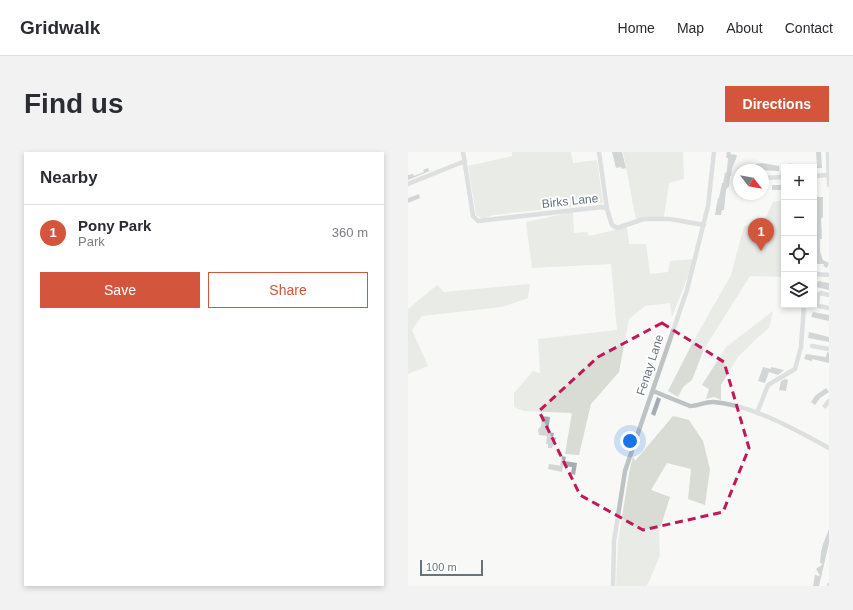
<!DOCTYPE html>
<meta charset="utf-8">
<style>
:root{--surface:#fff;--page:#f2f2f3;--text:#2b2b33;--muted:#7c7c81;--line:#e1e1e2;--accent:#d2553c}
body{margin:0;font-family:Helvetica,sans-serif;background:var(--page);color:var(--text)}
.controls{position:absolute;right:12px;top:12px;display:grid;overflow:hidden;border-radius:0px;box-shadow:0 2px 6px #0003}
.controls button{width:36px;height:36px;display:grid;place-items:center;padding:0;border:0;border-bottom:1px solid var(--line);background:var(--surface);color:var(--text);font:20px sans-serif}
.compass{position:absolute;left:325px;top:12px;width:36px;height:36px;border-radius:50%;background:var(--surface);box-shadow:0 2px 6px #0003;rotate:121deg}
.scale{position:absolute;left:12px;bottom:10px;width:63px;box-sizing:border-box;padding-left:4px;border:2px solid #66757d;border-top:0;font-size:11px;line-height:14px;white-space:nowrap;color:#66757d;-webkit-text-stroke:3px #fff;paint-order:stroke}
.you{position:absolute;left:222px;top:289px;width:14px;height:14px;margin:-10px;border:3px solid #fff;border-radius:50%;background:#1a73e8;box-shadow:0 0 0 6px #1a73e833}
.badge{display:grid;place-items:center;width:26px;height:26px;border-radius:50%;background:var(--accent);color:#fff;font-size:13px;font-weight:700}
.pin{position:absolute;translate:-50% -33px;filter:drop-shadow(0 1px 2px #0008)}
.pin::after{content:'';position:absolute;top:21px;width:14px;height:12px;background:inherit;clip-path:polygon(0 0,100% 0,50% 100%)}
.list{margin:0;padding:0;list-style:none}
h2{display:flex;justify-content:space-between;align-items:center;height:52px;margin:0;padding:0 16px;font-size:17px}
h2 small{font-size:13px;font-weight:400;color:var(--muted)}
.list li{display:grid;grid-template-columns:26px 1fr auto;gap:12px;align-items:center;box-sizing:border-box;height:56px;padding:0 16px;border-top:1px solid var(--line)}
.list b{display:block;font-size:15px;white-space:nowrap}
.list p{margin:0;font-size:13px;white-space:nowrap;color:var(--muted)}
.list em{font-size:13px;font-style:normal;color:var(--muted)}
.actions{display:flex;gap:8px;padding:12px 16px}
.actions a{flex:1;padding:9px 0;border:1px solid var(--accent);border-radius:0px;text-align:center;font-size:14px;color:var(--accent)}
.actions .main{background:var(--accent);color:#fff}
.icon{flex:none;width:22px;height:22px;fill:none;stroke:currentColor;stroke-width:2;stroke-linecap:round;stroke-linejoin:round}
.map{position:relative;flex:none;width:421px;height:434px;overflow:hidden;border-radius:0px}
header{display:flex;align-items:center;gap:24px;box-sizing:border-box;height:56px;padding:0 20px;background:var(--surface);border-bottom:1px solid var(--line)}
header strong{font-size:19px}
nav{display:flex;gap:22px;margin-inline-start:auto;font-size:14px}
.intro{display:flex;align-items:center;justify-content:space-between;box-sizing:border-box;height:96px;padding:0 24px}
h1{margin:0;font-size:28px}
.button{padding:10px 18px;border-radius:0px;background:var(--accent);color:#fff;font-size:14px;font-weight:700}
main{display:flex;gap:24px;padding:0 24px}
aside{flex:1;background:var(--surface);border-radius:0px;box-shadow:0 2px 6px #0003}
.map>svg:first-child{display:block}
.green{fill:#d8dcd5}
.building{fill:#a5adb2}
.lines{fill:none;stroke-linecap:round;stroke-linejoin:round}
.minor{stroke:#bdc2c5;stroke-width:4.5}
.marked{fill:none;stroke:#c2185b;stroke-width:3;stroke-dasharray:8 5;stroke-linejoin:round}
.labels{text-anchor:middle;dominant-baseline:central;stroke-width:4;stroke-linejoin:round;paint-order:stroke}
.street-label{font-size:12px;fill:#66757d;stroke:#fff}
</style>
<header>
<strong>Gridwalk</strong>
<nav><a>Home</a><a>Map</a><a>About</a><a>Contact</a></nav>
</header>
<div class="intro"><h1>Find us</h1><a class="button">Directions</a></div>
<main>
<aside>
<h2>Nearby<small></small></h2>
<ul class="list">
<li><span class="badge">1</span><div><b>Pony Park</b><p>Park</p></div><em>360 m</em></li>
</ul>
<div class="actions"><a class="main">Save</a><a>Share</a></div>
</aside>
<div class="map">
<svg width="421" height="434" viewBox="0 0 421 434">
<rect width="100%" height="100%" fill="#f8f8f6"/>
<path class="green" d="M104,0H163L165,11L189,8L195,51L85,63L75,67L68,63L60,14L104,4Z
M215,0H275L276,27L261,31L256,65L228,68Z
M376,48V125L342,124L296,197L284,228L275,235L270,245L260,239L286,188L323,123L336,74L355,71L365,50Z
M165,60L166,81L179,80L181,84L219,75L221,92H238L242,122L260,120L262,109L286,107L277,132L264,165L262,151L237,154L221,167L211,220L183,252L171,303L157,302L164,261L116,259L106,255V241L125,219L132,221L130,187L209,178L203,112L124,116L118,70Z
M122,132L120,146L94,155L14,164L4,178L20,214L0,222V157L29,133L36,140Z
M365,159L361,176L348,187L330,205L313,233V248L306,245L298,247L301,237L294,233L318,195Z
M265,264L281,268L295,289L302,317L297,353L280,347L283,317L259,311L243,338L262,345L251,380L252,404L239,434H208L210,390L221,321L225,304L227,309Z"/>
<path class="building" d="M204,0H214L218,16L214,17L213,15L208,16Z
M319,0H323L322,2L329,3L328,7L324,16L323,24H322L321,34L318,38L316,58H314L313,63H307L309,51L310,46H311L314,31H315L317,21H318L319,18L320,6H318Z
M408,0H413L414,16H409Z
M354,11L371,14V19L348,18V12Z
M382,11L385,14V12H398V15H377Z
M20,16L21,19L24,18L0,28V23L5,22L6,24L16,20L15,18Z
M364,33H376V38H364Z
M11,42L12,46L0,51V46Z
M409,45H415V65L413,67L414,87H412V100L415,108L421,111L419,116L415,114L416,112H408L409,109L407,104L406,76L407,64L409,62Z
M410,129L421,131V138L408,135Z
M405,160L421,163V169L403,165Z
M401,180L421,185V190L400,186Z
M419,200L421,201V211L404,207V209L396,207L398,202L418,205Z
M355,215L363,217V215L376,218L370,223L361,220L357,231L350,229Z
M377,227L380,228L378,239L371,238L373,229Z
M418,236L421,240L412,246L407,253L403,250L408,243Z
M249,245L253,247L247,264L243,262Z
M134,264L142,265L140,280L146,281L145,285L148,286L144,296H140V292H138L139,284L131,283L130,278L133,274Z
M154,304L158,305L157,309L169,311L167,323L163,322L164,315L155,314L154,320L140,317L141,312L154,314L152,313Z
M421,377V391L411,434H405L407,423L412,424L408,417L415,412L412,411L413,400L415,392Z"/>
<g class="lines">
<path class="minor" d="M55,0L65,64L70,69L194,55L199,57L204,73L209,76L236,67H262L296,73
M191,0L199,57
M420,0L421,33
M406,24L420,23
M355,26L376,25
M0,32L57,9
M406,122L421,123
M421,143L413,141L410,143L409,152L411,154L421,156
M404,194L421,197
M245,239L282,254C290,254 299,249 306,250C344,253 388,278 421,296
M417,254L421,249
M349,261L360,233L387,217L393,195L396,153
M205,434L206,389L217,319L279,138L300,54L306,0
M421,434V433"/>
</g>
<path d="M0 0H421V434H0ZM254,171L316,210L341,296L315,360L235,378L172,343L131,259L190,205Z" fill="#f8f8f6" fill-opacity=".55" fill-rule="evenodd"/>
<path class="marked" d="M254,171L316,210L341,296L315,360L235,378L172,343L131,259L190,205Z"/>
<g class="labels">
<g class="street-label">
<text transform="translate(162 49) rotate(-6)">Birks Lane</text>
<text transform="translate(242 213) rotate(-72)">Fenay Lane</text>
</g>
</g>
</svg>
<div class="controls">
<button>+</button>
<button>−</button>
<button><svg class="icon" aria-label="locate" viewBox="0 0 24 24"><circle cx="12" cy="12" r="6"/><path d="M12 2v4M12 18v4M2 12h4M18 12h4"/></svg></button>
<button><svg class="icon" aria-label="layers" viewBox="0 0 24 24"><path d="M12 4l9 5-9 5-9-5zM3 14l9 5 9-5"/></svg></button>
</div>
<svg class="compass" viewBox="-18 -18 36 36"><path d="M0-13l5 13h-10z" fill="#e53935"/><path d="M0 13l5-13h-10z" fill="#7c7c81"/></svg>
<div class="scale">100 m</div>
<div class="you"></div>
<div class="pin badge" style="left:353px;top:99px">1</div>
</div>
</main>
